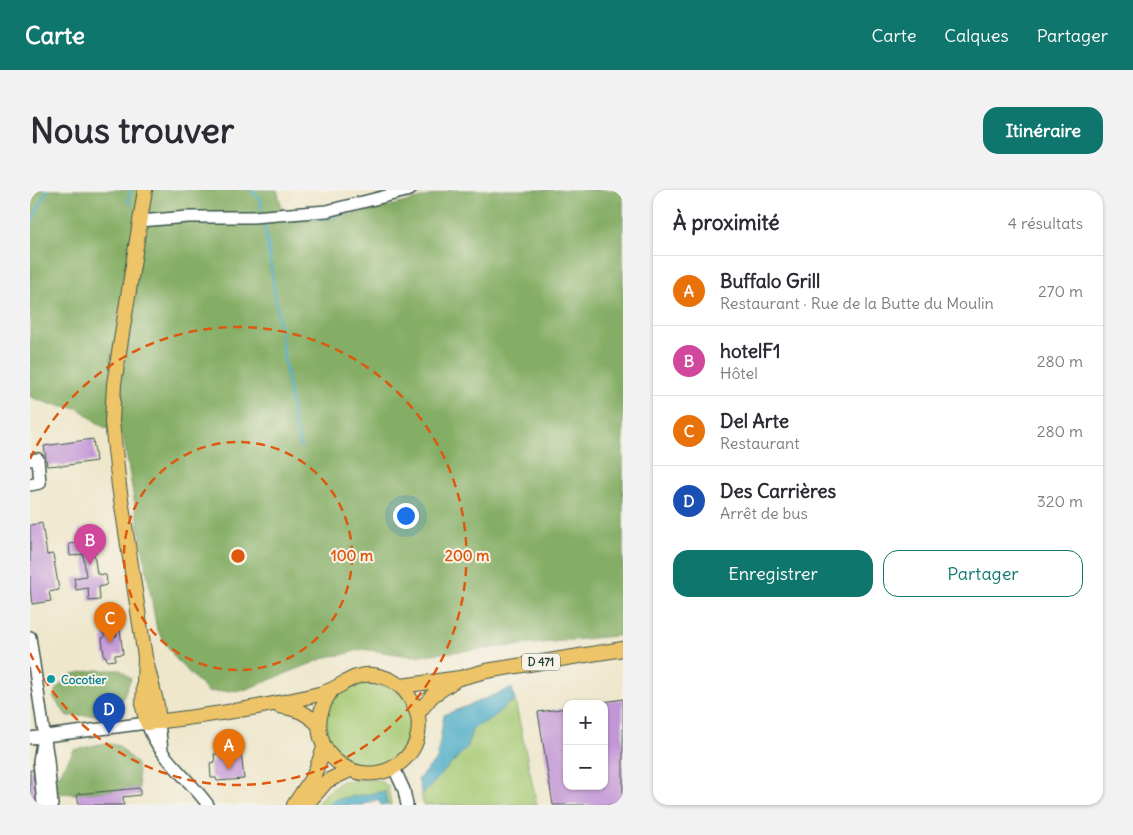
<!DOCTYPE html>
<html lang="fr">
<meta charset="utf-8">
<style>
:root{--surface:#fff;--page:#f2f2f3;--text:#2b2b33;--muted:#7c7c81;--line:#e1e1e2;--accent:#0f766e}
body{margin:0;font-family:Delius,sans-serif;background:var(--page);color:var(--text)}
.controls{position:absolute;right:15px;bottom:15px;display:grid;overflow:hidden;border-radius:10px;box-shadow:0 1px 4px #0004}
.controls button{width:45px;height:45px;display:grid;place-items:center;padding:0;border:0;border-bottom:1px solid var(--line);background:var(--surface);color:var(--text);font:25px sans-serif}
.you{position:absolute;left:375px;top:325px;width:18px;height:18px;margin:-12px;border:4px solid #fff;border-radius:50%;background:#1a73e8;box-shadow:0 0 0 8px #1a73e833}
.badge{display:grid;place-items:center;width:32px;height:32px;border-radius:50%;background:var(--accent);color:#fff;font-size:16px;font-weight:700}
.pin{position:absolute;translate:-50% -41px;filter:drop-shadow(0 1px 2px #0008)}
.pin::after{content:'';position:absolute;top:26px;width:18px;height:15px;background:inherit;clip-path:polygon(0 0,100% 0,50% 100%)}
.list{margin:0;padding:0;list-style:none}
h2{display:flex;justify-content:space-between;align-items:center;height:65px;margin:0;padding:0 20px;font-size:21px}
h2 small{font-size:16px;font-weight:400;color:var(--muted)}
.list li{display:grid;grid-template-columns:32px 1fr auto;gap:15px;align-items:center;box-sizing:border-box;height:70px;padding:0 20px;border-top:1px solid var(--line)}
.list b{display:block;font-size:19px;white-space:nowrap}
.list p{margin:0;font-size:16px;white-space:nowrap;color:var(--muted)}
.list em{font-size:16px;font-style:normal;color:var(--muted)}
.actions{display:flex;gap:10px;padding:15px 20px}
.actions a{flex:1;padding:11px 0;border:1px solid var(--accent);border-radius:15px;text-align:center;font-size:18px;color:var(--accent)}
.actions .main{background:var(--accent);color:#fff}
.map{position:relative;flex:none;width:593px;height:615px;overflow:hidden;border-radius:15px}
header{display:flex;align-items:center;gap:30px;box-sizing:border-box;height:70px;padding:0 25px;background:var(--accent);color:#fff}
header strong{font-size:24px}
nav{display:flex;gap:28px;margin-inline-start:auto;font-size:18px}
.intro{display:flex;align-items:center;justify-content:space-between;box-sizing:border-box;height:120px;padding:0 30px}
h1{margin:0;font-size:35px}
.button{padding:12px 22px;border-radius:15px;background:var(--accent);color:#fff;font-size:18px;font-weight:700}
main{display:flex;gap:30px;padding:0 30px}
aside{flex:1;background:var(--surface);border-radius:15px;box-shadow:0 1px 4px #0004}
.map>svg:first-child{display:block}
.green{fill:#a5c973;stroke:#628354}
.forest{fill:#84ad65;stroke:#52754c}
.water{fill:#46aac6;stroke:#32747d}
.lines{fill:none;stroke-linecap:round;stroke-linejoin:round}
.stream{stroke:#46aac6;stroke-width:2.5}
.building{fill:#c297d7}
.minor-casing{stroke:#3e564b;stroke-width:14}
.major-casing{stroke:#3e564b;stroke-width:16}
.minor{stroke:#fff;stroke-width:11}
.major{stroke:#eec469;stroke-width:14}
.ring{fill:none;stroke:#de580e;stroke-width:2.5;stroke-dasharray:9 6}
.culture-dot{fill:#0f9aa8;stroke:#f7f3e8;stroke-width:2}
.labels{text-anchor:middle;dominant-baseline:central;stroke-width:4;stroke-linejoin:round;paint-order:stroke}
.shield{fill:#f7f3e8;stroke:#60746a;stroke-width:1}
.shield-label{font-size:11px;font-weight:bold;fill:#1f3d34}
.culture-label{font-size:12px;font-weight:bold;fill:#0d838f;stroke:#f7f3e8;text-anchor:start}
.centre{fill:#de580e;stroke:#f7f3e8;stroke-width:2.5}
.ring-label{font-size:15px;text-anchor:middle;font-weight:bold;fill:#de580e;stroke:#f7f3e8;stroke-width:4;stroke-linejoin:round;paint-order:stroke}
</style>
<header>
<strong>Carte</strong>
<nav><a>Carte</a><a>Calques</a><a>Partager</a></nav>
</header>
<div class="intro"><h1>Nous trouver</h1><a class="button">Itinéraire</a></div>
<main>
<div class="map">
<svg width="593" height="615" viewBox="0 0 593 615">
<rect width="100%" height="100%" fill="#f7f3e8"/>
<filter id="ink" filterUnits="userSpaceOnUse"><feTurbulence type="fractalNoise" baseFrequency=".02" numOctaves="2"/><feDisplacementMap in="SourceGraphic" scale="10" xChannelSelector="R" yChannelSelector="G"/><feConvolveMatrix kernelMatrix="1 2 1 2 8 2 1 2 1" color-interpolation-filters="sRGB"/></filter>
<filter id="wash" filterUnits="userSpaceOnUse"><feTurbulence type="fractalNoise" baseFrequency=".0096" numOctaves="4" result="noise"/><feDisplacementMap in="SourceGraphic" scale="20" xChannelSelector="R" yChannelSelector="G"/><feGaussianBlur stdDeviation="1.12" result="paint"/><feColorMatrix in="noise" values="0 0 0 0 0 0 0 0 0 0 0 0 0 0 0 0 0 1.4 0 .05"/><feComposite in="paint" operator="in"/></filter>
<g filter="url(#wash)">
<rect width="100%" height="100%" fill="#eee7cc"/>
<path class="green" d="M324,490H353L377,508L384,536L380,551L372,563L360,572L346,577H332L318,573L306,563L298,551L295,522L301,508Z
M485,511L507,615H393L392,605L438,556L441,539L461,529L478,514Z
M329,589L348,590L358,596L361,615H357L355,602L303,610L300,615H287L293,606L312,591Z"/>
<path class="forest" d="M0,0H247L256,31L299,29L353,18L422,0H593V445L381,466L332,459L311,465L300,466L214,500L178,502L146,469L127,440L93,246L70,235L48,218L20,214L0,207Z
M67,480H91L101,489L95,502L89,524L37,526L23,507C36,482 41,484 67,480Z
M75,553L89,556L107,574L109,598L47,604L26,603L25,592L44,560Z"/>
<path class="water" d="M482,498L485,511L478,514L461,529L442,539L438,556L392,605L388,589L407,569L414,525Z
M355,601L357,615H351L348,609L332,615H300L303,610Z"/>
<g class="lines">
<path class="stream" d="M100,0L98,10L100,14
M221,0L231,10L232,19
M234,30L263,228L271,257
M251,30L299,27L401,0
M0,35L17,0"/>
</g>
<g id="blocks">
<path class="building" d="M63,249L66,271L31,276L30,275L17,276L14,256Z
M12,333L17,365L23,364L29,400L19,402L21,411L2,414L0,399V335Z
M60,338L62,351H65L67,362L64,363L67,384L76,385L77,393L76,395L69,397L70,410L59,411L58,398L46,400L44,388L56,386L53,364L40,366L39,354L51,352L49,340Z
M86,440H90L93,464L85,465V470L77,471L76,466H74L72,448H74V442L79,441L80,447L87,446Z
M593,509V615H523L508,522L537,518V596H574V514L568,513Z
M199,560H203V563L211,562L214,589L187,591L186,588H181L180,573L185,572L184,564L199,563Z
M0,580H3L7,615H0Z
M110,598V605L93,607L94,615H49L47,604Z"/>
</g>
</g>
<g filter="url(#ink)">
<use href="#blocks" fill-opacity="0" stroke="#3e564b" stroke-width="1"/>
<g class="lines">
<defs>
<path id="minor" d="M110,31L158,27H223L297,21L380,0
M0,270L8,269L10,293L0,295
M0,447L18,570L22,615
M129,532L132,561
M0,548L117,533C127,566 159,588 178,615
M12,553L9,571L13,615
M364,578L374,600L377,615"/>
<path id="major" d="M115,0L84,194L82,232L89,296L115,467L127,515L129,532
M115,467L113,517L117,533C175,526 233,518 289,504C313,499 321,480 349,486C368,490 379,502 386,520C391,532 389,549 382,560C344,615 258,564 301,501
M371,496L430,488L456,481L593,459
M249,516C268,519 275,522 289,535
M388,523L402,506L424,491
M264,615L284,585L294,558
M276,615L297,591L318,581"/>
</defs>
<use href="#minor" class="minor-casing"/>
<use href="#major" class="major-casing"/>
<use href="#minor" class="minor"/>
<use href="#major" class="major"/>
</g>
</g>
<g class="ring">
<circle cx="208" cy="366" r="114"/>
<path d="M0 269A229 229 0 1 1 0 463"/>
</g>
<circle class="culture-dot" cx="21" cy="489" r="5"/>
<g class="labels">
<rect class="shield" x="492" y="463.5" width="38" height="17" rx="4"/>
<g class="shield-label">
<text x="511" y="472">D 471</text>
</g>
<g class="culture-label">
<text x="31" y="489">Cocotier</text>
</g>
</g>
<circle cx="208" cy="366" r="8" class="centre"/>
<g class="ring-label">
<text x="322" y="371">100 m</text>
<text x="437" y="371">200 m</text>
</g>
</svg>
<div class="controls">
<button>+</button>
<button>−</button>
</div>
<div class="you"></div>
<div class="pin badge" style="left:199px;top:580px;background:#e8710a">A</div>
<div class="pin badge" style="left:60px;top:375px;background:#d1479c">B</div>
<div class="pin badge" style="left:80px;top:453px;background:#e8710a">C</div>
<div class="pin badge" style="left:79px;top:544px;background:#1a4fb4">D</div>
</div>
<aside>
<h2>À proximité<small>4 résultats</small></h2>
<ul class="list">
<li><span class="badge" style="background:#e8710a">A</span><div><b>Buffalo Grill</b><p>Restaurant · Rue de la Butte du Moulin</p></div><em>270 m</em></li>
<li><span class="badge" style="background:#d1479c">B</span><div><b>hotelF1</b><p>Hôtel</p></div><em>280 m</em></li>
<li><span class="badge" style="background:#e8710a">C</span><div><b>Del Arte</b><p>Restaurant</p></div><em>280 m</em></li>
<li><span class="badge" style="background:#1a4fb4">D</span><div><b>Des Carrières</b><p>Arrêt de bus</p></div><em>320 m</em></li>
</ul>
<div class="actions"><a class="main">Enregistrer</a><a>Partager</a></div>
</aside>
</main>
